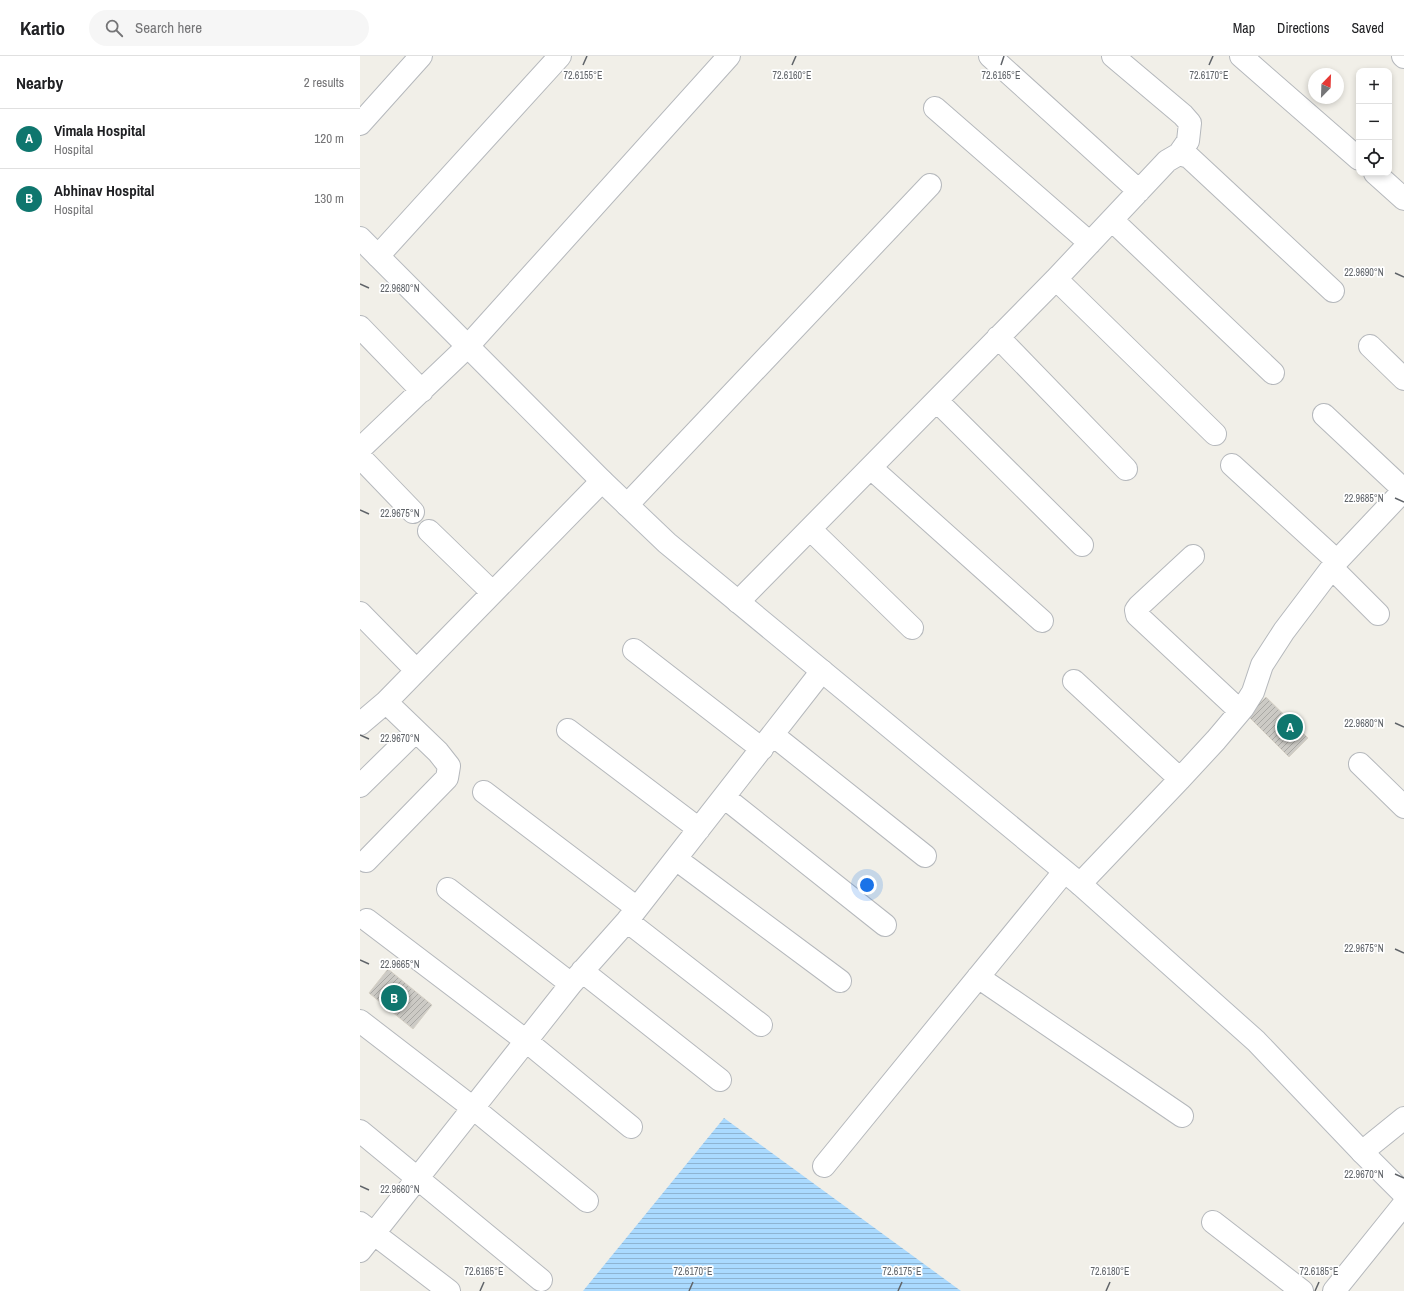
<!DOCTYPE html>
<meta charset="utf-8">
<style>
:root{--surface:#fff;--page:#f6f6f6;--text:#202124;--muted:#757577;--line:#e0e0e0;--accent:#0f766e}
body{margin:0;font-family:"Archivo Narrow",sans-serif;background:var(--page);color:var(--text)}
.controls{position:absolute;right:12px;top:12px;display:grid;overflow:hidden;border-radius:8px;box-shadow:0 2px 6px #0003}
.controls button{width:36px;height:36px;display:grid;place-items:center;padding:0;border:0;border-bottom:1px solid var(--line);background:var(--surface);color:var(--text);font:20px sans-serif}
.compass{position:absolute;left:948px;top:12px;width:36px;height:36px;border-radius:50%;background:var(--surface);box-shadow:0 2px 6px #0003;rotate:23deg}
.you{position:absolute;left:507px;top:829px;width:14px;height:14px;margin:-10px;border:3px solid #fff;border-radius:50%;background:#1a73e8;box-shadow:0 0 0 6px #1a73e833}
.badge{display:grid;place-items:center;width:26px;height:26px;border-radius:50%;background:var(--accent);color:#fff;font-size:13px;font-weight:700}
.pin{position:absolute;translate:-50% -50%;border:2px solid #fff;box-shadow:0 1px 4px #0006}
.list{margin:0;padding:0;list-style:none}
h2{display:flex;justify-content:space-between;align-items:center;height:52px;margin:0;padding:0 16px;font-size:17px}
h2 small{font-size:13px;font-weight:400;color:var(--muted)}
.list li{display:grid;grid-template-columns:26px 1fr auto;gap:12px;align-items:center;box-sizing:border-box;height:60px;padding:0 16px;border-top:1px solid var(--line)}
.list b{display:block;font-size:15px;white-space:nowrap}
.list p{margin:0;font-size:13px;white-space:nowrap;color:var(--muted)}
.list em{font-size:13px;font-style:normal;color:var(--muted)}
.icon{flex:none;width:22px;height:22px;fill:none;stroke:currentColor;stroke-width:2;stroke-linecap:round;stroke-linejoin:round}
.map{position:relative;flex:none;width:1044px;height:1235px;overflow:hidden}
header{display:flex;align-items:center;gap:24px;box-sizing:border-box;height:56px;padding:0 20px;background:var(--surface);border-bottom:1px solid var(--line)}
header strong{font-size:19px}
nav{display:flex;gap:22px;margin-inline-start:auto;font-size:14px}
.search{width:280px;height:36px;background:var(--page);display:flex;align-items:center;gap:10px;box-sizing:border-box;padding:0 14px;border-radius:22px;color:var(--muted);font-size:15px}
main{display:flex}
aside{flex:1;background:var(--surface)}
.map>svg:first-child{display:block}
.water{fill:url(#water-rules)}
.building{fill:url(#building-hatch);stroke:#d6d1c6}
.lines{fill:none;stroke-linecap:round;stroke-linejoin:round}
.street-casing{stroke:#b5b8bc;stroke-width:24}
.secondary-casing{stroke:#b6babf;stroke-width:24}
.street{stroke:#fff;stroke-width:22}
.secondary{stroke:#fff;stroke-width:22}
.ticks{fill:none;stroke:#5f6368;stroke-width:1.5}
.ticks-label{font-size:10px;text-anchor:middle;fill:#5f6368;stroke:#fff;stroke-width:3.5;stroke-linejoin:round;paint-order:stroke}
</style>
<header>
<strong>Kartio</strong>
<div class="search"><svg class="icon" aria-label="search" viewBox="0 0 24 24"><circle cx="10" cy="10" r="6"/><path d="M15 15l6 6"/></svg>Search here</div>
<nav><a>Map</a><a>Directions</a><a>Saved</a></nav>
</header>
<main>
<aside>
<h2>Nearby<small>2 results</small></h2>
<ul class="list">
<li><span class="badge">A</span><div><b>Vimala Hospital</b><p>Hospital</p></div><em>120 m</em></li>
<li><span class="badge">B</span><div><b>Abhinav Hospital</b><p>Hospital</p></div><em>130 m</em></li>
</ul>
</aside>
<div class="map">
<svg width="1044" height="1235" viewBox="0 0 1044 1235">
<defs>
<pattern id="water-rules" width="6" height="5" patternUnits="userSpaceOnUse"><rect width="6" height="5" fill="#aadaff"/><path d="M0 2.5h6" fill="none" stroke="#8eb4d2"/></pattern>
<pattern id="building-hatch" width="6" height="6" patternUnits="userSpaceOnUse"><rect width="6" height="6" fill="#cccac5"/><path d="M-1 1l2-2M0 6l6-6M5 7l2-2" fill="none" stroke="#a9a8a4"/></pattern>
</defs>
<rect width="100%" height="100%" fill="#f1efe8"/>
<path class="water" d="M364,1062L601,1235H223Z"/>
<path class="building" d="M906,641L948,682L929,701L887,659Z
M28,913L72,949L53,973L9,937Z"/>
<g class="lines">
<defs>
<path id="street" d="M630,0L779,135
M753,0L823,59L830,67L828,85L819,98
M881,0L999,103
M1043,0L1044,1
M575,52L730,187
M0,68L61,0
M1015,117L1044,143
M752,164L913,317
M18,200L200,0
M696,223L855,378
M0,271L62,335
M638,281L766,413
M1010,290L1044,323
M577,345L722,489
M964,359L1044,434
M0,393L108,290L369,0
M0,401L53,456
M872,409L977,505
M511,412L682,565
M267,449L570,129
M450,473L552,572
M69,475L132,536
M833,500L779,550L776,554L777,559L880,655
M972,512L1018,558
M378,546L696,223L807,105L819,98L829,101L973,235
M0,557L56,614
M274,594L402,693
M714,625L820,723
M0,668L26,646
M208,674L339,773
M413,679L565,800
M1000,708L1044,751
M0,730L56,675
M124,736L277,852
M364,741L525,869
M316,803L480,925
M6,805L87,722L89,710L78,696L26,646L242,425
M720,828L820,723L856,684L883,652L893,636L902,609L924,575L977,505L1044,434
M88,833L211,928
M7,864L165,984L271,1071
M267,865L401,969
M222,915L360,1024
M618,921L822,1060
M0,965L113,1052L227,1145
M0,1075L181,1224
M1002,1096L1044,1062
M464,1110L704,816
M853,1166L942,1235
M0,1167L89,1235
M0,1195L211,928L267,865L462,615
M974,1235L1044,1148"/>
<path id="secondary" d="M0,182L242,425L307,487L720,828L896,985L1002,1096L1044,1138"/>
</defs>
<use href="#street" class="street-casing"/>
<use href="#secondary" class="secondary-casing"/>
<use href="#street" class="street"/>
<use href="#secondary" class="secondary"/>
</g>
<path class="ticks" d="M223,9L227,0M432,9L436,0M641,9L644,0M849,9L853,0M1035,217L1044,221M0,228L9,232M1035,442L1044,446M0,454L9,458M1035,667L1044,671M0,679L9,683M1035,893L1044,897M0,904L9,908M1035,1118L1044,1122M0,1130L9,1134M120,1235L124,1226M329,1235L333,1226M538,1235L542,1226M746,1235L750,1226M955,1235L959,1226"/>
<g class="ticks-label">
<text x="223" y="23">72.6155°E</text>
<text x="432" y="23">72.6160°E</text>
<text x="641" y="23">72.6165°E</text>
<text x="849" y="23">72.6170°E</text>
<text x="1004" y="220">22.9690°N</text>
<text x="40" y="236">22.9680°N</text>
<text x="1004" y="446">22.9685°N</text>
<text x="40" y="461">22.9675°N</text>
<text x="1004" y="671">22.9680°N</text>
<text x="40" y="686">22.9670°N</text>
<text x="1004" y="896">22.9675°N</text>
<text x="40" y="912">22.9665°N</text>
<text x="1004" y="1122">22.9670°N</text>
<text x="40" y="1137">22.9660°N</text>
<text x="124" y="1219">72.6165°E</text>
<text x="333" y="1219">72.6170°E</text>
<text x="542" y="1219">72.6175°E</text>
<text x="750" y="1219">72.6180°E</text>
<text x="959" y="1219">72.6185°E</text>
</g>
</svg>
<div class="controls">
<button>+</button>
<button>−</button>
<button><svg class="icon" aria-label="locate" viewBox="0 0 24 24"><circle cx="12" cy="12" r="6"/><path d="M12 2v4M12 18v4M2 12h4M18 12h4"/></svg></button>
</div>
<svg class="compass" viewBox="-18 -18 36 36"><path d="M0-13l5 13h-10z" fill="#e53935"/><path d="M0 13l5-13h-10z" fill="#757577"/></svg>
<div class="you"></div>
<div class="pin badge" style="left:930px;top:671px">A</div>
<div class="pin badge" style="left:34px;top:942px">B</div>
</div>
</main>
